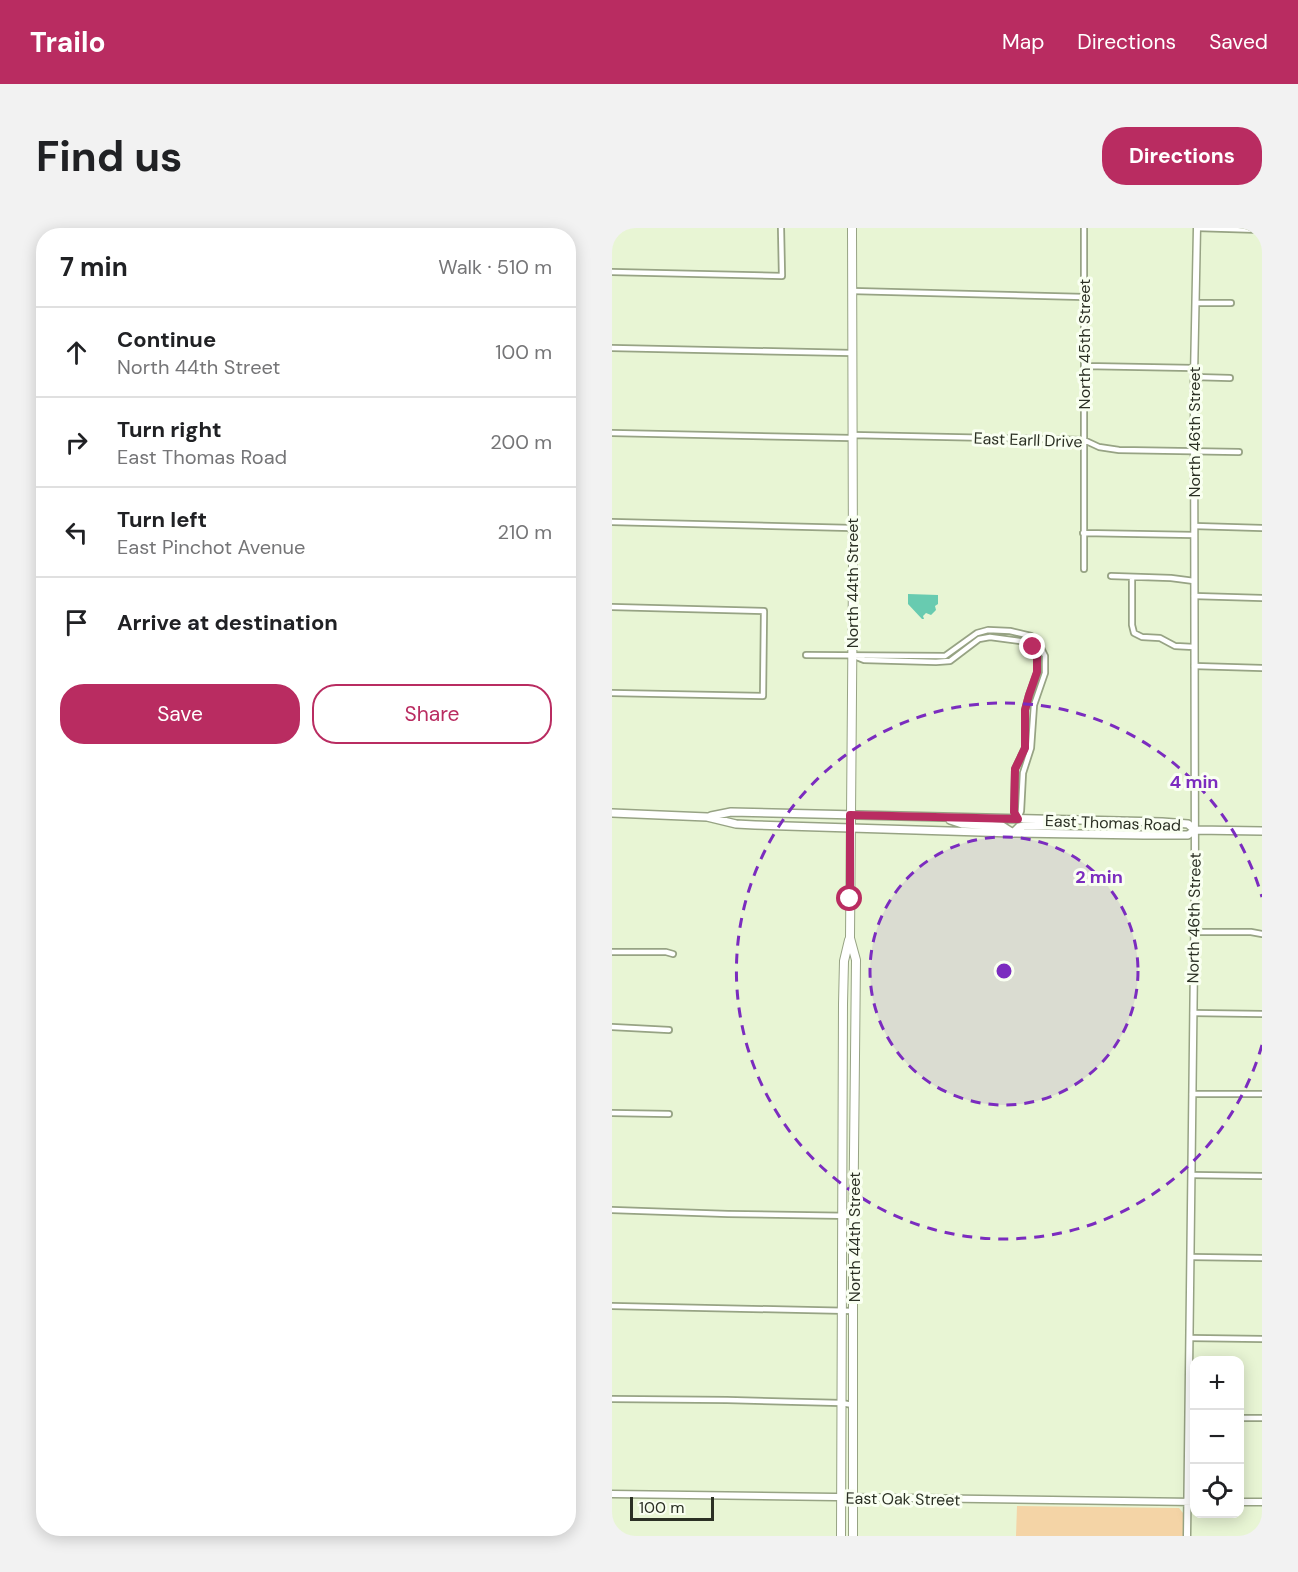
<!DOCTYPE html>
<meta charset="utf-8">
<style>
:root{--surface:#fff;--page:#f2f2f2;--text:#202124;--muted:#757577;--line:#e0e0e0;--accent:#b92c61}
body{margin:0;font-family:"DM Sans",sans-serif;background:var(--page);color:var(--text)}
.controls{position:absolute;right:18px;bottom:18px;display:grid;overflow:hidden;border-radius:12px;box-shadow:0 3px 15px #0003}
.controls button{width:54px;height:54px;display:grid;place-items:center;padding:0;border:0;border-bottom:2px solid var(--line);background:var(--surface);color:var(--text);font:30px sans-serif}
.scale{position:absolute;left:18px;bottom:15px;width:84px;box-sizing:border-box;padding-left:6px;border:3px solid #2b3024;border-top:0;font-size:16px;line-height:21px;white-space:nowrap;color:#2b3024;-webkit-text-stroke:4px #f9fff1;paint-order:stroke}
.stop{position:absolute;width:18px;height:18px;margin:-14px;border:4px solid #b92c61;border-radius:50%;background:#fff}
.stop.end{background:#b92c61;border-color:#fff;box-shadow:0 2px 6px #0008}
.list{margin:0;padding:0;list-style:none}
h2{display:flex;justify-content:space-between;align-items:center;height:78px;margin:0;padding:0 24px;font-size:26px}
h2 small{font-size:20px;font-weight:400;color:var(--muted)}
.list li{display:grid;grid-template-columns:39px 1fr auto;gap:18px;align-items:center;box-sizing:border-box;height:90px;padding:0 24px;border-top:2px solid var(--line)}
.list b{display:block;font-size:22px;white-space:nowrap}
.list p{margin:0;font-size:20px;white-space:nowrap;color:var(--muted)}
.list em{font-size:20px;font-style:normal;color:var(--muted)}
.actions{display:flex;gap:12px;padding:18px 24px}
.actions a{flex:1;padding:14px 0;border:2px solid var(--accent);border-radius:24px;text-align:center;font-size:21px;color:var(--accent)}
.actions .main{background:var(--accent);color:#fff}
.icon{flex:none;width:33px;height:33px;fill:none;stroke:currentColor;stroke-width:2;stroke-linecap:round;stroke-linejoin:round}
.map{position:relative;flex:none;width:650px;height:1308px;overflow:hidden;border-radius:24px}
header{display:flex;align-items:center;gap:36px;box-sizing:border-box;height:84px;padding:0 30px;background:var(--accent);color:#fff}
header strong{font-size:28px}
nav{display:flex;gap:33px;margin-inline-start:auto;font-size:21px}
.intro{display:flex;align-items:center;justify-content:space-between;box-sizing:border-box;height:144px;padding:0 36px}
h1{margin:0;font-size:42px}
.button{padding:15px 27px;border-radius:24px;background:var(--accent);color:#fff;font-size:21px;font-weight:700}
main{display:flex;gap:36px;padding:0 36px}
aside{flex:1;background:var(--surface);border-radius:24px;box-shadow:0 3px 15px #0003}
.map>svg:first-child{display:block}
.green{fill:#f4d4a6}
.water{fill:#68cbb0}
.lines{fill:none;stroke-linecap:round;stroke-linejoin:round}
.minor-casing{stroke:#97a384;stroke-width:8}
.tertiary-casing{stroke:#97a384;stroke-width:9}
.secondary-casing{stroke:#97a384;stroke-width:10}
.primary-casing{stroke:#97a384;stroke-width:10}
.minor{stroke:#fff;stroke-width:4.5}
.tertiary{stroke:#fff;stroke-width:6}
.secondary{stroke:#fff;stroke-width:7}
.primary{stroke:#fff;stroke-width:8}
.route{stroke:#b92c61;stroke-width:8}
.ring{fill:none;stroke:#7b2cbf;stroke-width:3;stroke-dasharray:10 8}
.labels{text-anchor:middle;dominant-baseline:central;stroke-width:6;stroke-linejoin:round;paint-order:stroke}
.street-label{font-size:16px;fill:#2b3024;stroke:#f9fff1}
.centre{fill:#7b2cbf;stroke:#f9fff1;stroke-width:3}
.ring-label{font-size:18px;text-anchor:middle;font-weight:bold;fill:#7b2cbf;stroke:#f9fff1;stroke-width:6;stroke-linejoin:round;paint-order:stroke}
</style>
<header>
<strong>Trailo</strong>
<nav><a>Map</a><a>Directions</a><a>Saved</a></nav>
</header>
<div class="intro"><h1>Find us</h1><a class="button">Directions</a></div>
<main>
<aside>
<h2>7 min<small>Walk · 510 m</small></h2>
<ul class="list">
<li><svg class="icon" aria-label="ahead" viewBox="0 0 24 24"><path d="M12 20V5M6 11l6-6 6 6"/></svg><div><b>Continue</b><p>North 44th Street</p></div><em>100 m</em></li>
<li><svg class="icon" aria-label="right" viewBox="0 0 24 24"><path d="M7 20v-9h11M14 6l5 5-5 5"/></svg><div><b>Turn right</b><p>East Thomas Road</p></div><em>200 m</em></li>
<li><svg class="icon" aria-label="left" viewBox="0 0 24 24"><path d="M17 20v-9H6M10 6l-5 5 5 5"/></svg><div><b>Turn left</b><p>East Pinchot Avenue</p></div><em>210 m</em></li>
<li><svg class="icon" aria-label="arrive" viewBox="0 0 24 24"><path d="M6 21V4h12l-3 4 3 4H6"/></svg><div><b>Arrive at destination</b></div></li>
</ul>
<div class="actions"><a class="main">Save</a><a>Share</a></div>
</aside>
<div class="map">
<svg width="650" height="1308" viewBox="0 0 650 1308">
<rect width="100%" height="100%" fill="#e8f5d4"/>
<path class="green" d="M405,1278L567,1280L571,1285V1308H404Z"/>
<path class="water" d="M296,366L326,367V376L323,378L324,382L319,387L314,385L311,388L312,391H310L296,376Z"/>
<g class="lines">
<defs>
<path id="minor" d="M585,0L650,2
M0,44L170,48L169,0
M240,63L472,69
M585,75H619
M0,120L240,125
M472,138L582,140
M582,149L618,150
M0,205L239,210
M240,207L472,212L487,219L507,222L627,224
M0,294L240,300
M582,298L650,300
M471,305L582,307
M472,341V0
M499,348L559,350L582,353
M520,349V397L522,405L530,409L548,410L563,418L582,419
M582,368L650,370
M0,379L152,383L151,468L0,465
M194,427L333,428L365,405L376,402L398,403L419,408L428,418L433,428V445L422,477L419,520L411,545L409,583L406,591
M242,428L252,432L324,434L338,433L367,411L378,409L415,414L421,419L425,427V445L417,467L413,482V520L403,541L402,584L405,590
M582,438L650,440
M583,704H639L650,706
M0,724H54L61,726
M581,785L650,786
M0,799L57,802
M580,866H650
M0,885L57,886
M580,947L650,948
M0,982L116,986L242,988
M579,1029L650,1030
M0,1078L241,1083
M578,1110L650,1111
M0,1171L115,1172L229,1175L241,1177
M628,1190H650"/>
<path id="tertiary" d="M0,1266L582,1274
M628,1274H650
M575,1308L583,653L582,149L585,0"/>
<path id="secondary" d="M0,585L95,589L124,596L143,597L401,605L532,607H576L583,602L650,603
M99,588L119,584L550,594L576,596L583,602
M338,592L350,596L390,598L401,605
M401,605L407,599L412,598H451L461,595"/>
<path id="primary" d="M240,0L241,343L238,710L244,732L241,1021V1308
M229,1308L231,776L232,733L237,712"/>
</defs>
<use href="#minor" class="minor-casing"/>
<use href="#tertiary" class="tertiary-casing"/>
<use href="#secondary" class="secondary-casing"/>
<use href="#primary" class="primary-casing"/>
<use href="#minor" class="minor"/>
<use href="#tertiary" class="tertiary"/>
<use href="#secondary" class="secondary"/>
<use href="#primary" class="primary"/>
</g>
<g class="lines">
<path class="route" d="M238,671V587L406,591L402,584L403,541L413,520V482L417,467L425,444V427L421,419"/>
</g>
<circle cx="392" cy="743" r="134" fill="#7b2cbf" fill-opacity=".12"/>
<g class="ring">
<circle cx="392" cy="743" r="134"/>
<path d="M650 817A268 268 0 1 1 650 669"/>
</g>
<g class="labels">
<g class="street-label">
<text transform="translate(472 116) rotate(-90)">North 45th Street</text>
<text transform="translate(582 204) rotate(-90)">North 46th Street</text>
<text transform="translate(416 212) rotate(2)">East Earll Drive</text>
<text transform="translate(240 355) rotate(-90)">North 44th Street</text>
<text transform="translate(501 595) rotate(2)">East Thomas Road</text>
<text transform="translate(582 690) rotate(-89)">North 46th Street</text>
<text transform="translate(242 1009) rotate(-90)">North 44th Street</text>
<text transform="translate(291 1271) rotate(1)">East Oak Street</text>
</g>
</g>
<circle cx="392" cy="743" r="9" class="centre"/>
<g class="ring-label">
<text x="582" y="560">4 min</text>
<text x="487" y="655">2 min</text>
</g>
</svg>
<div class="controls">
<button>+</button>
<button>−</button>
<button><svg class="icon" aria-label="locate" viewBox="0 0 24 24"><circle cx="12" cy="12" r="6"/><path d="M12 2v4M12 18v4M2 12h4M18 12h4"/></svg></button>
</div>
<div class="scale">100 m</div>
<div class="stop" style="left:238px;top:671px"></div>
<div class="stop end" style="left:421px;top:419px"></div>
</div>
</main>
